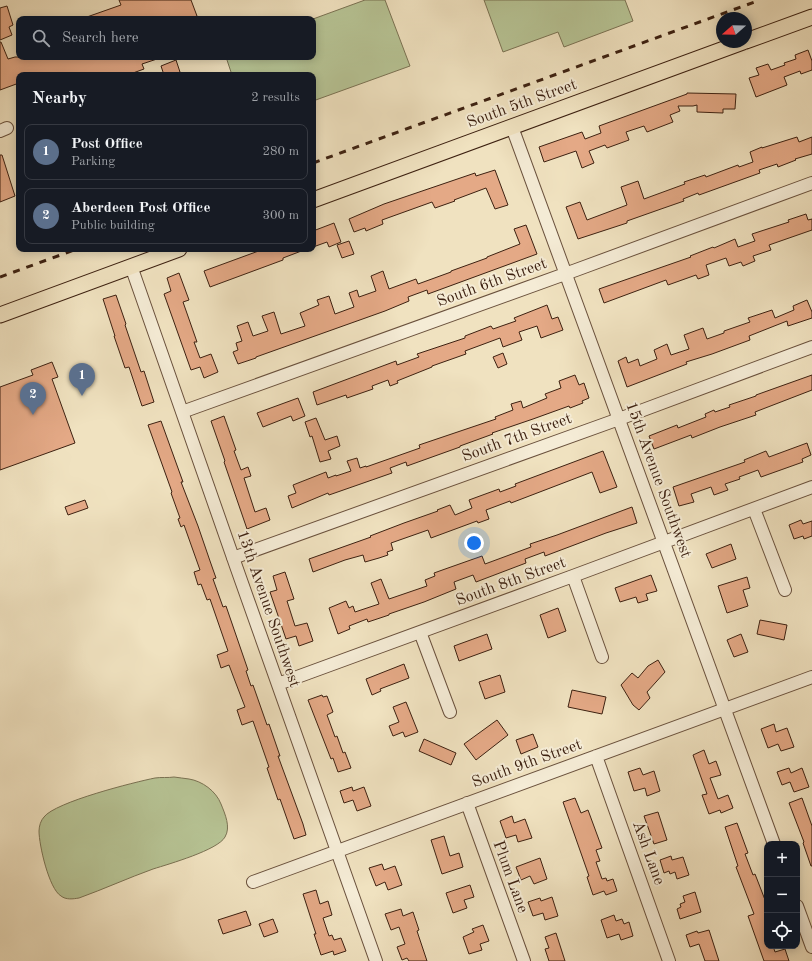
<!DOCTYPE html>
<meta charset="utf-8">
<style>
:root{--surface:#171b24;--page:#20242c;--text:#f1f3f6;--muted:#9ea1a6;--line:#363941;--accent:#2563eb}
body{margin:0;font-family:"Old Standard TT",serif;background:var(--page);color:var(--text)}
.controls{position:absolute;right:12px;bottom:12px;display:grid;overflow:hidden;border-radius:8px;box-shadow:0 2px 10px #0003}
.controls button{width:36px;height:36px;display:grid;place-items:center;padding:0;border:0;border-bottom:1px solid var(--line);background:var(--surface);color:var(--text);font:20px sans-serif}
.compass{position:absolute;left:716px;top:12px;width:36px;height:36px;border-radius:50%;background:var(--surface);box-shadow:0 2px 10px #0003;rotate:250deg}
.you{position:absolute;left:474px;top:543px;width:14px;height:14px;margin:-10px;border:3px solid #fff;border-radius:50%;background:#1a73e8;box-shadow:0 0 0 6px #1a73e833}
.badge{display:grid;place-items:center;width:26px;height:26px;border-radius:50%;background:var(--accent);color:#fff;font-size:13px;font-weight:700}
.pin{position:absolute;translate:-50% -33px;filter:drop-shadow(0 1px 2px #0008)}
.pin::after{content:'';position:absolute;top:21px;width:14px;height:12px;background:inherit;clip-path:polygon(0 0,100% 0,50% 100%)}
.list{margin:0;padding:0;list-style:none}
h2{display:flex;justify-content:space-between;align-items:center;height:52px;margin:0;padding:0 16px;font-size:17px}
h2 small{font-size:13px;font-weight:400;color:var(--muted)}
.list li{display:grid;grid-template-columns:26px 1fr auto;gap:12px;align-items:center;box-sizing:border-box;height:56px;margin:0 8px 8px;padding:0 8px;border:1px solid var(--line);border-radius:8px}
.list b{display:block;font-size:15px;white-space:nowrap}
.list p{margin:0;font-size:13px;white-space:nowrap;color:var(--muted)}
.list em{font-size:13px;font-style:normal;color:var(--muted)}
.icon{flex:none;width:22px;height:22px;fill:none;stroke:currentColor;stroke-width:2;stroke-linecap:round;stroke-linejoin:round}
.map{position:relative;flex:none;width:812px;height:961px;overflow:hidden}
.search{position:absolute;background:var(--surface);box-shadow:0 2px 10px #0003;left:16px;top:16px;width:300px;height:44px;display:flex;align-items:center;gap:10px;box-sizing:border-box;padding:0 14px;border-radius:8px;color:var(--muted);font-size:15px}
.panel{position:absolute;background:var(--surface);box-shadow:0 2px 10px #0003;left:16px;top:72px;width:300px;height:180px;border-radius:8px}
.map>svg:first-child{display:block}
.green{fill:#b7c495;stroke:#7a7253}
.building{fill:#e4a986;stroke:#3d2111}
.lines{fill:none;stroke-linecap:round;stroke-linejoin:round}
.minor-casing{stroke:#6a513d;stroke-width:14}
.major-casing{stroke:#3d2111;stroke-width:17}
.minor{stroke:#f5ecd6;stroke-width:12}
.major{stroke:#f0e2c0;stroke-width:15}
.rail{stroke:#3d2111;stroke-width:3;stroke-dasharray:7 7;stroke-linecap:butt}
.labels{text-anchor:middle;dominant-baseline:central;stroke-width:4;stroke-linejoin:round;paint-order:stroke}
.street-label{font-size:16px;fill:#3d2111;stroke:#f5ecd6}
</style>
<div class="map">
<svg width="812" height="961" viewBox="0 0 812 961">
<rect width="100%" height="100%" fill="#f0e2c0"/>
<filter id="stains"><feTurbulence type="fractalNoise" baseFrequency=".005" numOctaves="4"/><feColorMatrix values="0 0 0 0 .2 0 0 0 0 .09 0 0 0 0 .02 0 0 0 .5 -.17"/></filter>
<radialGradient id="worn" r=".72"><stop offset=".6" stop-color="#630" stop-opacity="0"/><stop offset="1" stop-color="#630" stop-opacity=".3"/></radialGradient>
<path class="green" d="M365,0H385L410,66L313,101V75H232L226,57H313V19Z
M484,0H625L633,21L564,47L558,32L503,52Z
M174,777C179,778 184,778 189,779C202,781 216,791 221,804C225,814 231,827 225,837C218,850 169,864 153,869C128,878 104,889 79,898C73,899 66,900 61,896C49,889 39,845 39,831C39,826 41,820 44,817C55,802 135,782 155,778C161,777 168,778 174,777Z"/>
<path class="building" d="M119,0H191L197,16L188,19H84V18L121,5Z
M7,6L13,25L9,27L12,35L0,40V8Z
M0,42H1L8,59L15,57H160V58L142,64L144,69L133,73V75H19V83L0,90Z
M808,50L812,61V70L801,74L800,71L784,77L787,85L756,97L749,78L759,75L756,68L768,64L771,70L785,65L784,63L796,59L795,55Z
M176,60L180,72L171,75H164L161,66Z
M687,93L736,94L735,109H723V113L697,112V105L693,106H678L680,111L670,115L673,122L647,132L644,126L626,132L629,140L607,148L605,145L589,151L594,163L582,168L576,151L544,162L539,147L582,132L585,139L601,133L599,126L687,94Z
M797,137L799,142L812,137V154L795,159L796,160L778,167L777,164L759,170L760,173L699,195L698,193L683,199L684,201L661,209L627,221V223L578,239L566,207L580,202L587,220L627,205L621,187L638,181L644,199L685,184L684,182L705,175L706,177L738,165L739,167L753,162L750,152L762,147V148Z
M0,155H2L15,196L0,202Z
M495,170L508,205L495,209L486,188L454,200L455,201L435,208L432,202L382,220L383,224L366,231L365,228L354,232L349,219L384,204L475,173L476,176Z
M806,214L808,220L812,219V230L769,245L771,250L753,256L755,261L743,266L741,262L729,266L726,258L706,265L709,275L698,279L696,275L668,285L666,280L604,303L599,289L691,257L690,256L713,247L714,248L735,239L738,247L755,241L752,234L789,222L788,220Z
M334,223L341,242L329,247L327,242L313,247V231Z
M526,225L537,254L428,294L427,290L408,297L409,301L385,311L256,357V358L238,364L233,352L238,350L236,343L242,341L237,326L248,322L253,336L268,331L262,316L274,312L281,334L305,326L300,313L319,305L317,300L329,296L335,314L354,307L349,293L357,290L359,297L376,291L371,276L383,271L389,289L416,279L418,284L451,272V271L487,258V257L520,244L514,229Z
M349,241L354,254L342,258L337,245Z
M264,249H304V250L283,258V260L210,287L204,271Z
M179,273L189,300L183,302L197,342H194L200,358L211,354L218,372L204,378L200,367L191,370L164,294L171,291L167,278Z
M116,295L126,324L125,325L141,372L144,371L154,402L142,406L129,367L125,368L114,336H115L103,299Z
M807,300L812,312V318L788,326L787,321L749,336L750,340L712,354L686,362L687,364L627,387L618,361L626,357L628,363L638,359L640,366L657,359L654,350L667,344L671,355L689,349L684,335L703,328L707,339L724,333V331L750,322L748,318L772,310L775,318L794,310L793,306Z
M547,305L552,319L558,317L563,330L541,338L537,326L519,332L522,340L503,347L500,338L465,351L466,354L432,366V367L397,381L398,383L390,386L388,380L372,386L373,389L347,398L346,395L317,405L313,392L396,361L397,365L419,357L417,354L465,338V336L491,326L493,329L516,321L514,318Z
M503,353L507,364L498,368L493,357Z
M52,362L58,377L52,379L75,443L0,470V387L33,375L31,370Z
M575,375L579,385L584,383L589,398L582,401L583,403L570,408L569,406L533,419L492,433L493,434L460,446V447L407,466L406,462L390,468L392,473L329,495L328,493L292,508L288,496L296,493L293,485L326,472L328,478L336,475V476L351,471L347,461L357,458L360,468L366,466V467L420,448L419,445L496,419L495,417L513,410L511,404L521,401L523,408L547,398L545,394L561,388L559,381Z
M812,375V390L755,412L756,415L720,427L692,438L691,435L654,449L649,436L677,425L678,428L706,417L705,414L714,410L715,412L730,407L729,405L756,396V395Z
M298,398L305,416L293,421L291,416L263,427L257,413Z
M224,416L236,450L234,451L241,470L248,467L251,476L244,478L255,512L266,508L270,520L247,529L224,462L225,461L211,421Z
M316,418L325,440L337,436L340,446L328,451L331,459L320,462L312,436L310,437L305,422Z
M161,421L183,482H181L198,526L210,561L216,578L213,579L223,607L226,606L248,670L246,671L251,686L253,685L267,725L269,724L280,756H278L303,824L306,835L294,839L280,799L278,800L267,768L269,767L253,721L242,725L237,710L245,707L235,681L229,665L221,668L217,655L228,651L210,599L207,600L201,584L198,585L194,572L200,570L184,525L181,527L178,519L180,518L171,493L172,492L148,425Z
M807,443L811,455L802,459L803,462L761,477L758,470L739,477L740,479L725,484L728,490L714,495L711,487L691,494L694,502L679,506L673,487L745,462L744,460L766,451L769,457Z
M603,451L617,487L600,493L592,472L511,503L510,501L486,510L489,519L478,523L477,521L431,538L428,530L391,543L393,550L387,552L388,555L379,558L365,562L363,555L345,560L313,572L309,559L371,537L370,536L404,523L438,511L437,510L450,505L455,515L472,508L469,500L499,489L500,492L516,486L515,484Z
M85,500L88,508L68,515L65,507Z
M632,507L637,523L606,533L545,556L544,552L525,559L526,563L476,582L473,575L454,582L456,589L424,602L389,614V615L368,622L367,619L349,626L350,629L338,634L329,608L346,601L349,608L353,606L355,612L379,604L371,583L381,579L389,599L427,586L425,580L435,576L434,573L448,568L482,556L485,564L531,547L530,544L557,535Z
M801,520L803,524L812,521V536L804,539L803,536L794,539L789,525Z
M731,544L736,559L712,568L706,554Z
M285,572L294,599L287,601L295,626L307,623L313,641L299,646L296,636L286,639L270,592L277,590L273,576Z
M651,575L657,591L646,594L648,600L638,603L636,597L620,602L615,588Z
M747,577L750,588L743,590L748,606L727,613L718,586Z
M558,608L566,631L548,638L540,615Z
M760,620L787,625L784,640L757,634Z
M487,634L492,649L459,661L454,646Z
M741,634L748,652L734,657L727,640Z
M658,660L665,672L647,692L650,698L639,710L633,705L621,685L632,673L638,678L648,666Z
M404,664L409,678L380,689L381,691L372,695L366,679Z
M500,675L505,692L485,699L479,682Z
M572,690L606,697L602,714L568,707Z
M322,695L323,697L327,696L333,712L327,715L335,737L337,736L343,753L345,752L351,768L338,772L333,758L331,759L308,700Z
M406,702L418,732L405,737L403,732L393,736L389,726L399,722L393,707Z
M497,720L508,735L476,760L464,744Z
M774,724L776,732L787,728L794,747L781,751L778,744L768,748L761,729Z
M533,734L538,747L521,754L516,740Z
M424,739L456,753L451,765L419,751Z
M704,750L709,764L716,761L721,775L710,778L718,799L728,795L733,808L721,813L720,810L709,814L702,795L707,794L693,755Z
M640,768L643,775L654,771L660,791L647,796L645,788L634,791L628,772Z
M789,768L791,773L802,768L809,787L794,792L790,782L782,785L777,772Z
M352,787L353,791L364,787L371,806L357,811L353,800L344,803L340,791Z
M575,798L581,813L588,810L602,848L596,850L600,861L596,862L602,879L606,878L607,881L613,879L617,891L606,895L604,891L593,895L587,877L589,876L563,802Z
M802,798L812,826V866H811L803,843L804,842L789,803Z
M658,812L667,840L654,844L644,816Z
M512,816L514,823L525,819L532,838L518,842L516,835L506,838L500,821Z
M737,823L748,853L745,854L753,875L755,874L767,905V946H773L775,952L785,949L789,961H764L748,916L754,914L736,867L738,866L725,827Z
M444,836L450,856L459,853L463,867L442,874L431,840Z
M671,856L672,860L683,857L689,875L677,879L675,872L670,874L669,871L664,873L660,860Z
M540,858L547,879L534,884L530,876L521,880L516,867Z
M382,864L384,870L395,866L402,885L388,890L385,882L376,886L369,868Z
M470,885L474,897L464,900L467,908L453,913L446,893Z
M316,890L320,904L328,901L332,915L323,918L329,936L332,935L334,940L341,938L346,951L334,955L333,951L321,955L314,934H316L303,894Z
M695,892L701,912L680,919L677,909L681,907L680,904L685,902L683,896Z
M552,897L558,916L545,920L543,913L533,916L528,902L540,898L541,901Z
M401,909L403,916L413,912L419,930L417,931L427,961H409L407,958L402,960L397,947L405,944L399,927L391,930L385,914Z
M246,911L251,925L223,934L218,920Z
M614,915L616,921L622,919L624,924L629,922L633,936L621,940L619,934L607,938L601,920Z
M273,919L278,932L264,937L259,924Z
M483,925L489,941L480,944L482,950L469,954L463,937L474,932L472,929Z
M709,930L719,961H705L699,944L690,947L686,935L697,931L698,933Z
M556,933L565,961H549L545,949L549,948L545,937Z"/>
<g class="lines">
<defs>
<path id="minor" d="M512,127L774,844
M0,131L7,128
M131,266L237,569L376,961
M182,412L576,270L812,183
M754,509L785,590
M233,558L619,419L812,347
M573,576L602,657
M420,632L450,712
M278,684L573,576L812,487
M596,756L669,961
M467,803L524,961
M253,882L812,677
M797,906L812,947"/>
<path id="major" d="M746,41L812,17
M313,200L743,42
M0,315L179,249"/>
</defs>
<use href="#minor" class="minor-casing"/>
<use href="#major" class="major-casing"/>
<use href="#minor" class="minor"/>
<use href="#major" class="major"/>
<path class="rail" d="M313,163L760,0
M0,277L77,249"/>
</g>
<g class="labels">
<g class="street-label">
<text transform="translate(522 104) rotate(-20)">South 5th Street</text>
<text transform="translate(492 283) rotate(-20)">South 6th Street</text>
<text transform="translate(517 438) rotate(-20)">South 7th Street</text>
<text transform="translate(658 480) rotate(70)">15th Avenue Southwest</text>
<text transform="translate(511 582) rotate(-20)">South 8th Street</text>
<text transform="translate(268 609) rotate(71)">13th Avenue Southwest</text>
<text transform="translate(527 764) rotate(-20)">South 9th Street</text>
<text transform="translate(648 853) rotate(70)">Ash Lane</text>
<text transform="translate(510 877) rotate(70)">Plum Lane</text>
</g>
</g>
<rect width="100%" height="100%" filter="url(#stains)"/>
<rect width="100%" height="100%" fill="url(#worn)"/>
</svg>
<div class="controls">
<button>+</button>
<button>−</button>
<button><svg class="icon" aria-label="locate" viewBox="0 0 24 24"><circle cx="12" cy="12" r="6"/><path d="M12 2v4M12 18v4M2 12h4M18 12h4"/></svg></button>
</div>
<svg class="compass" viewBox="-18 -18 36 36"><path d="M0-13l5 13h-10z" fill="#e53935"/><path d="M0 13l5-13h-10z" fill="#9ea1a6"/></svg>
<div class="you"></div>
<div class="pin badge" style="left:82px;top:396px;background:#5c6f8a">1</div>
<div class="pin badge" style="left:33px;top:415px;background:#5c6f8a">2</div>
<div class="search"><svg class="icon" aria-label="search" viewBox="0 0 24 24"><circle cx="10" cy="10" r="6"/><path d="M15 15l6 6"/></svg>Search here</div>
<section class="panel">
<h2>Nearby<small>2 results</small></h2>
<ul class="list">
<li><span class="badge" style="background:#5c6f8a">1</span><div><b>Post Office</b><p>Parking</p></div><em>280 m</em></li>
<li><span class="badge" style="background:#5c6f8a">2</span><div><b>Aberdeen Post Office</b><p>Public building</p></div><em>300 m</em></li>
</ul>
</section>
</div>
